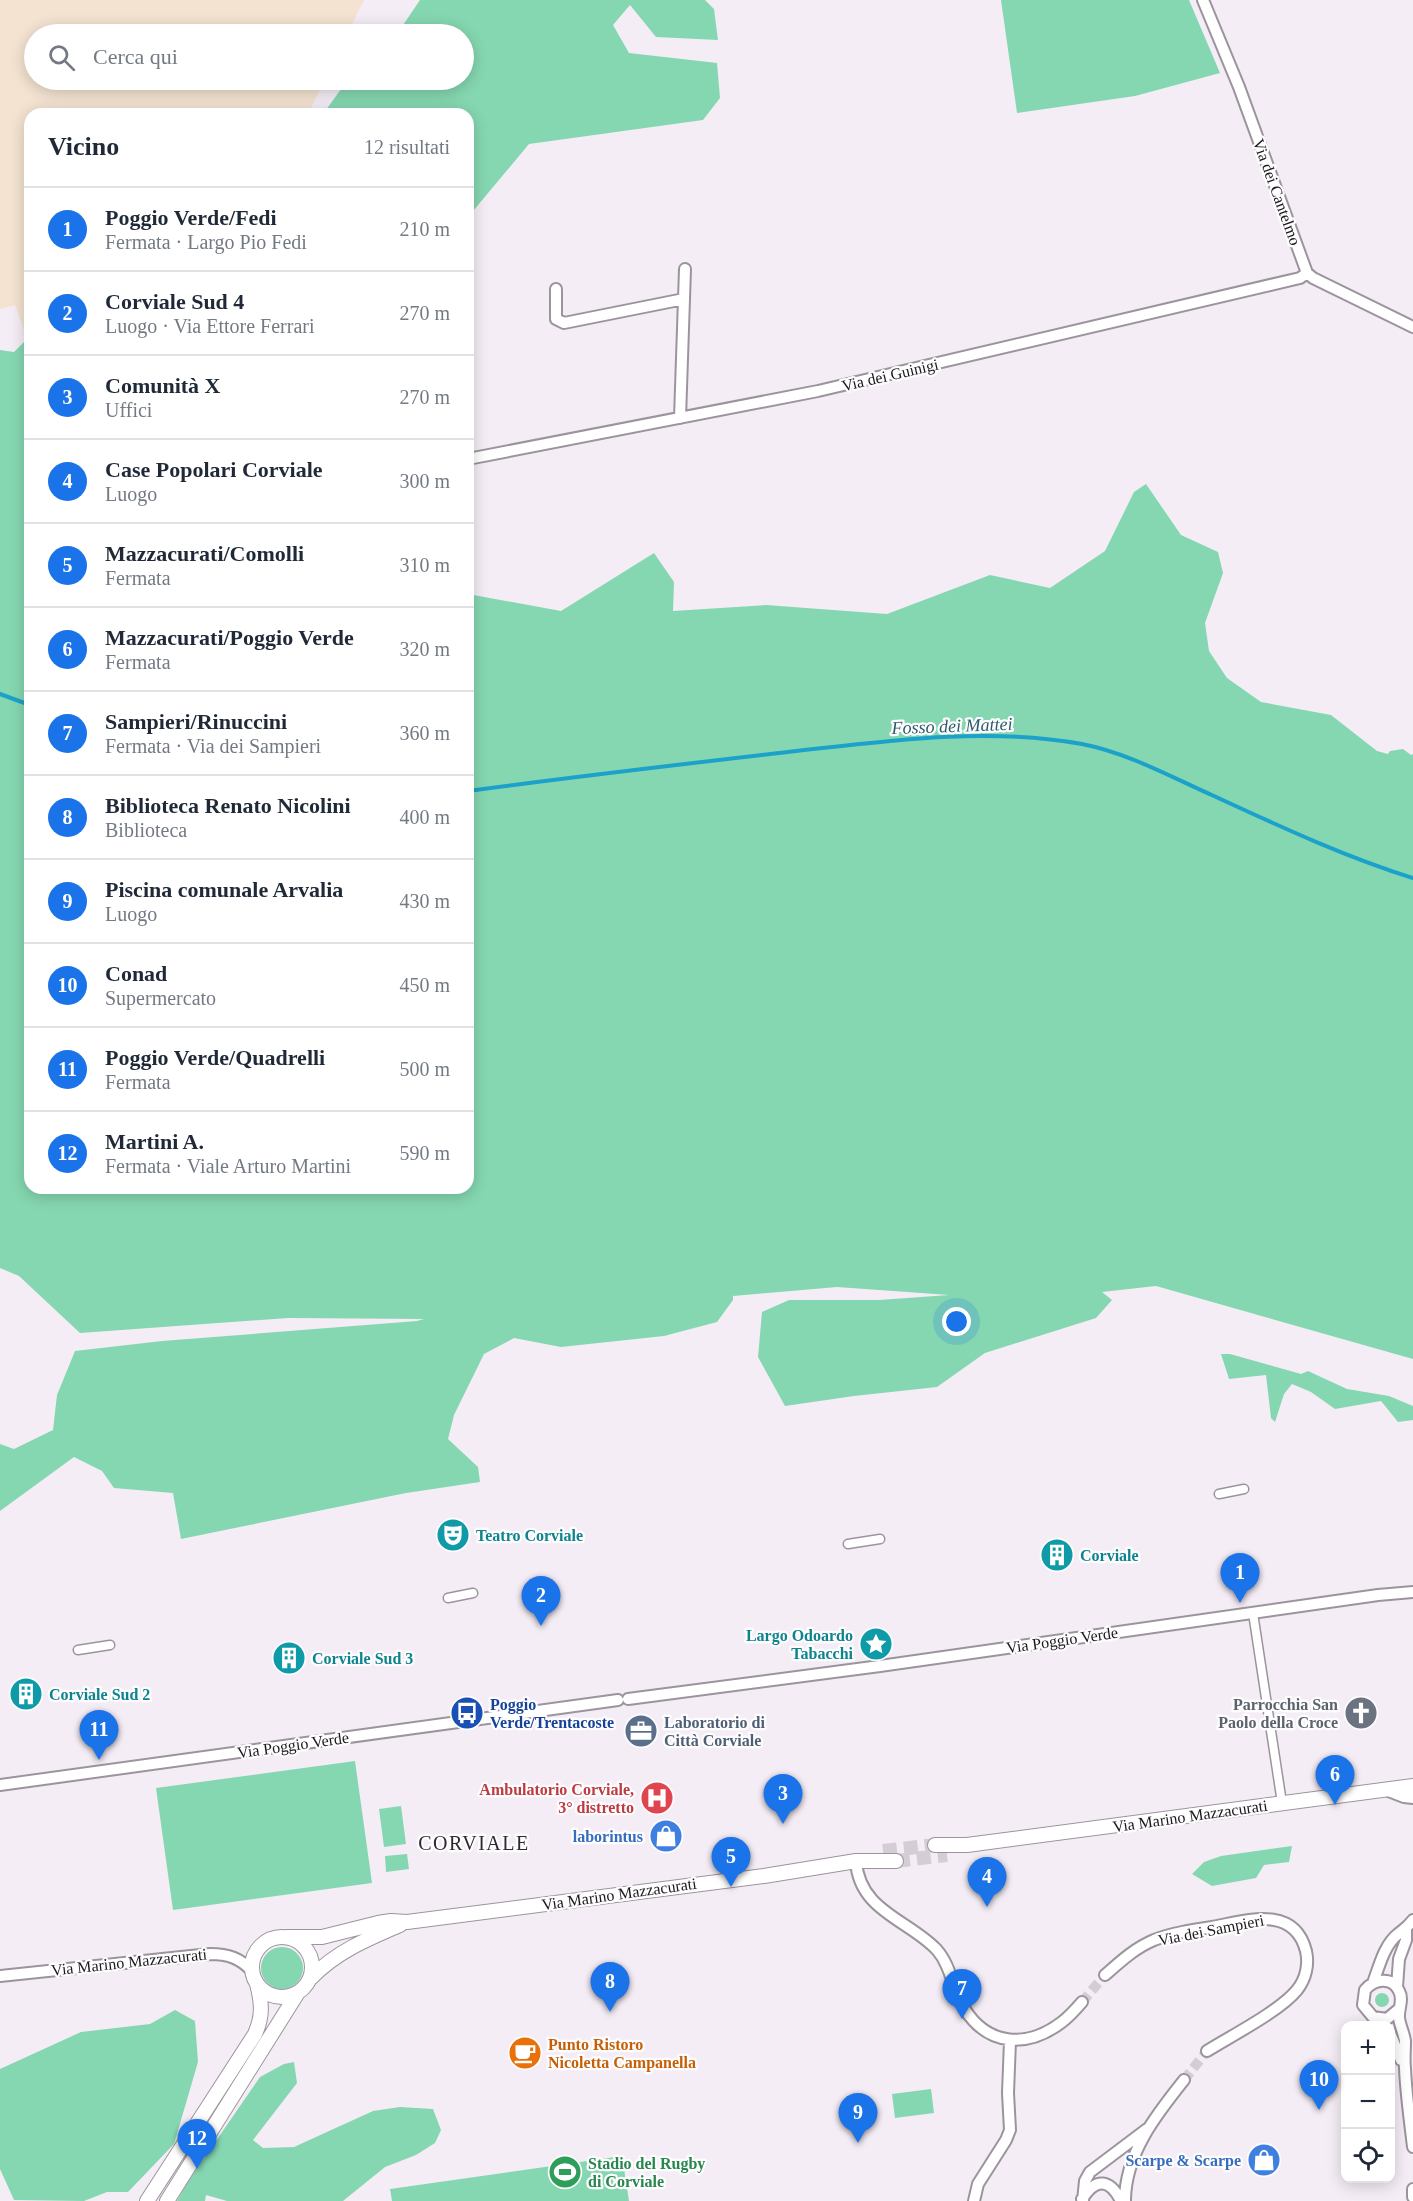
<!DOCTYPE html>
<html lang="it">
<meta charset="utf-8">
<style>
:root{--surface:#fff;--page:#f6f6f7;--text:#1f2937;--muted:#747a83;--line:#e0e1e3;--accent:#1a73e8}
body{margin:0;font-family:"Times New Roman",serif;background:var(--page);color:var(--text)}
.controls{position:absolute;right:18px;bottom:18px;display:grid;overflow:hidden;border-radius:12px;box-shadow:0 3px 15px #0003}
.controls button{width:54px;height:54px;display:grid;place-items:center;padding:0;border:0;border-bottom:2px solid var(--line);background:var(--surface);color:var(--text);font:30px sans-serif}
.you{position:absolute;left:957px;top:1322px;width:21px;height:21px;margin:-15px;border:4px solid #fff;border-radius:50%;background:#1a73e8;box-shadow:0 0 0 9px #1a73e833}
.badge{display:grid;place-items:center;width:39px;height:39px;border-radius:50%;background:var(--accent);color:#fff;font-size:20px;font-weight:700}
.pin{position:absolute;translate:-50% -50px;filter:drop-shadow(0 2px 3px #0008)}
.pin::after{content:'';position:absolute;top:32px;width:21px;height:18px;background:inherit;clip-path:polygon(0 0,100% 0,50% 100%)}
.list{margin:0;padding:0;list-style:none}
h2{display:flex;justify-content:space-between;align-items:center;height:78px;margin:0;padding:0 24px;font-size:26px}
h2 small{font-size:20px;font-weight:400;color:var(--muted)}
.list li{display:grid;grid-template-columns:39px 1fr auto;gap:18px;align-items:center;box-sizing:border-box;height:84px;padding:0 24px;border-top:2px solid var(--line)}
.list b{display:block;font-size:22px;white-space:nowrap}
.list p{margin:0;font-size:20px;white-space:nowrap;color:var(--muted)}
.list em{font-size:20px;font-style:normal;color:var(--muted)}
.icon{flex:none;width:33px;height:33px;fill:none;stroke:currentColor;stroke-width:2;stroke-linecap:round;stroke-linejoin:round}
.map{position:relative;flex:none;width:1413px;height:2201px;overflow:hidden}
.search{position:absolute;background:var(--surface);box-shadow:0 3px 15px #0003;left:24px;top:24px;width:450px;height:66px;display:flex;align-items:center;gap:15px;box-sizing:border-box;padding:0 21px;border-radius:33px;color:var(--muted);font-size:22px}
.panel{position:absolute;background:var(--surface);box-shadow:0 3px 15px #0003;left:24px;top:108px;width:450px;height:1086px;border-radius:18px}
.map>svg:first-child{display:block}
.industrial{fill:#f4e3d1}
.green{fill:#85d7b1}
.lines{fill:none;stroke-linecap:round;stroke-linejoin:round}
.stream{stroke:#1ca2ca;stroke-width:4}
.minor-tunnel{stroke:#d4cdd5;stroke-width:10;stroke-dasharray:10 5;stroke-linecap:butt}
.tertiary-tunnel{stroke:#d4cdd5;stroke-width:14;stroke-dasharray:14 7;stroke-linecap:butt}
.pedestrian-casing{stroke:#9c949d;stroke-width:11}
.minor-casing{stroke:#9c949d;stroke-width:14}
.tertiary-casing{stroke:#9c949d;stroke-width:16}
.pedestrian{stroke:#fff;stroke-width:8}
.minor{stroke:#fff;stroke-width:10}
.tertiary{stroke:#fff;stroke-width:14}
.labels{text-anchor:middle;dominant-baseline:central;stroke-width:4.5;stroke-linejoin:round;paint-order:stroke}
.street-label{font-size:16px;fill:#1b181b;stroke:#fefdfe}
.culture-label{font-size:16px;font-weight:bold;fill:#0d838f;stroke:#fefdfe;text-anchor:start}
.transit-label{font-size:16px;font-weight:bold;fill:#164399;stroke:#fefdfe;text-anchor:start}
.worship-label{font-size:16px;font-weight:bold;fill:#5b616d;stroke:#fefdfe;text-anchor:end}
.service-label{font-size:16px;font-weight:bold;fill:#4e5e75;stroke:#fefdfe;text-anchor:start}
.health-label{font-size:16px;font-weight:bold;fill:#be3a42;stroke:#fefdfe;text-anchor:end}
.shop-label{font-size:16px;font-weight:bold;fill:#366cbe;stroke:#fefdfe;text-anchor:end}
.food-label{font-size:16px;font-weight:bold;fill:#c56008;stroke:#fefdfe;text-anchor:start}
.leisure-label{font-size:16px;font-weight:bold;fill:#27864d;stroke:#fefdfe;text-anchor:start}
.water-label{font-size:18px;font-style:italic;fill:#2a5b6d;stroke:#fefdfe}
.quarter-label{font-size:20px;letter-spacing:1.5px;fill:#2e282f;stroke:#fefdfe}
</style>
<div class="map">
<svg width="1413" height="2201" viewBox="0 0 1413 2201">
<rect width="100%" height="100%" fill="#f5edf6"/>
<path class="industrial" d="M0,0H364L347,34H34V80H325L308,114H30V332L25,333L15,305L0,309Z"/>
<path class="green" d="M420,0H705L714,9L718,40L656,37L630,5L613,25L629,53L717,63L720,98L703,120L529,144L468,217V114H323L344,85L352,80H464V34H397Z
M1001,0H1189L1220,73L1135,96L1017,113Z
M25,341H30V1188H468V594L561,611L654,553L674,582L673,611L766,605L887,614L990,575L1050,588L1105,551L1134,492L1146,484L1181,535L1218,552L1223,573L1205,623L1209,651L1227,678L1261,702L1331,715L1377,751L1388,754L1390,751L1403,749L1411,755L1413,754V1359L1156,1286L1102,1292L1112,1300L1096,1318L985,1353L937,1387L854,1396L785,1406L758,1357L762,1312L789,1300H879L949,1295L837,1287L733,1296V1300L717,1322L664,1336L561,1347L514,1338L484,1354L454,1415L448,1439L478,1467L480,1482L406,1493L181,1539L173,1493L114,1488L102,1471L74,1457L0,1511V1444L14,1449L53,1430L57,1395L75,1351L162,1341L417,1321L424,1319L288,1318L80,1333L19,1276L0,1268V350L14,352Z
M1221,1354H1230L1301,1374L1308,1371L1347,1389L1389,1396L1413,1406V1420L1398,1422L1381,1401L1335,1409L1311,1392L1292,1384L1284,1394L1275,1422L1271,1418L1266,1375L1229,1379Z
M355,1761L372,1883L173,1910L156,1788Z
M401,1806L406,1844L384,1847L379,1809Z
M1292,1846L1289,1862L1264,1865L1256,1878L1212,1886L1192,1874L1204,1862L1221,1856Z
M407,1854L409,1869L386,1872L385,1856Z
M261 1968a21 21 0 1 1 42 0a21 21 0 1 1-42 0Z
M1375 2000a7 7 0 1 1 14 0a7 7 0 1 1-14 0Z
M175,2010L195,2021L198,2062L174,2144L128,2192H107L84,2201L14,2200L0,2169V2069L81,2032L150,2024Z
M294,2062L297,2083L253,2140L263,2148L294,2147L373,2111L400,2107L433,2109L441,2130L435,2143L416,2155L385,2167L343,2201H227L206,2195L205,2201H177L187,2183L260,2077L284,2064Z
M931,2089L934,2113L895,2118L892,2094Z
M622,2156L629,2201H392L390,2189Z"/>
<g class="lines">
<path class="stream" d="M0,694L30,705
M468,791C572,777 675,765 779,753C879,742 982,726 1082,744C1128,753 1171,777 1214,796C1279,826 1345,857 1413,878"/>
<path class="minor-tunnel" d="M1082,2002L1105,1975
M1184,2080L1207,2051"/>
<path class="tertiary-tunnel" d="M883,1851L935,1845
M896,1861L947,1855"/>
<defs>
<path id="pedestrian" d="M1219,1494L1244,1489
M848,1544L880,1539
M448,1598L473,1593
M1253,1613L1282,1803
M78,1650L110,1645"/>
<path id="minor" d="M1203,0L1239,87L1307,273L1313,278L1413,327
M556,289V319L564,323L684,299
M680,418L685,269
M468,459L818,391L1300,278L1307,273
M628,1699L880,1666L1378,1595L1413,1592
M0,1785L618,1700
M1386,1790L1404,1797L1413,1798
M856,1861C859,1911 909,1920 937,1950C951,1966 953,1990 964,2008C988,2047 1028,2048 1062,2022C1070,2016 1076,2009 1082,2002
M1105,1975C1121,1961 1135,1948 1154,1940C1172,1933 1192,1930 1212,1927C1245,1921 1294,1904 1306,1951C1309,1964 1306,1979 1297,1990C1280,2011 1231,2036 1207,2051
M0,1976L210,1954C228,1954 240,1958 252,1971
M1373,1983C1379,1967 1384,1945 1398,1934C1404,1929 1408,1927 1413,1920
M1397,1987L1399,1959L1406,1940V1930
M1399,2009L1387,2019L1373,2017L1363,2005L1365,1990C1374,1979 1392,1976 1399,1991C1404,2000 1398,2009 1399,2018C1400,2026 1404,2033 1405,2041C1405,2050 1404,2059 1405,2068C1406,2094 1410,2121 1413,2147
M1390,2033L1401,2060
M1413,2189V2197
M1082,2199C1096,2177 1110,2179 1121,2201
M974,2201L978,2184L1006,2140L1010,2130L1008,2093L1010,2041
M1083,2201L1085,2181L1090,2172L1147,2129
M1125,2201C1125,2154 1156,2115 1184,2080"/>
<path id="tertiary" d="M935,1845H967L1413,1786
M252 1967a30 30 0 1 1 60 0a30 30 0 1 1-60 0Z
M287,1937H322L378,1923L391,1921L407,1922L764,1876L856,1861H896
M311,1978C336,1952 367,1939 400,1925
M147,2201L255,2034C263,2016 262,2003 257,1984
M167,2201L297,1994"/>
</defs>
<use href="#pedestrian" class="pedestrian-casing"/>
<use href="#minor" class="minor-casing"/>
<use href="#tertiary" class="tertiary-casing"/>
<use href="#pedestrian" class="pedestrian"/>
<use href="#minor" class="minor"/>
<use href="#tertiary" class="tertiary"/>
</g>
<defs>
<symbol id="theatre-disc" viewBox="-11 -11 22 22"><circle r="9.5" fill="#0f9aa8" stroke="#fefdfe"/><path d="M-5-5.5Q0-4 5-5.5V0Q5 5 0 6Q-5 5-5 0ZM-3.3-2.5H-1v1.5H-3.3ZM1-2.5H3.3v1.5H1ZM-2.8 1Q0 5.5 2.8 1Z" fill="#fff"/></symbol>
<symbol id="building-disc" viewBox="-11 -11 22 22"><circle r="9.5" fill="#0f9aa8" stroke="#fefdfe"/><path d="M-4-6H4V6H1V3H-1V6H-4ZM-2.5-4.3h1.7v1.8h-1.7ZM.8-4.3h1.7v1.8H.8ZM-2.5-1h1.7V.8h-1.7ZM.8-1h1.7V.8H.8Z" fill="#fff"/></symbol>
<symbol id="sight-disc" viewBox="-11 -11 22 22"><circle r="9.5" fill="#0f9aa8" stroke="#fefdfe"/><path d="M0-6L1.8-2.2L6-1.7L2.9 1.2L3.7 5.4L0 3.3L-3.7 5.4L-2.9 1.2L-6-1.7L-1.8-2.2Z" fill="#fff"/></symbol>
<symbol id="bus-disc" viewBox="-11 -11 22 22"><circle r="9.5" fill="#1a4fb4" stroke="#fefdfe"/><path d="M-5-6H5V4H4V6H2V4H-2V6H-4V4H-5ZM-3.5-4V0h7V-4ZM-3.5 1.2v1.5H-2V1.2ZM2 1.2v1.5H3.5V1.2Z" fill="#fff"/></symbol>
<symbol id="church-disc" viewBox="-11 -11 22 22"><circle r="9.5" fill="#6b7280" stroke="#fefdfe"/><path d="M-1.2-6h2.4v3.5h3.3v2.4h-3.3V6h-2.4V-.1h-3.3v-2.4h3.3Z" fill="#fff"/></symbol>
<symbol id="office-disc" viewBox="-11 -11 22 22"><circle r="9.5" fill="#5c6f8a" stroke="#fefdfe"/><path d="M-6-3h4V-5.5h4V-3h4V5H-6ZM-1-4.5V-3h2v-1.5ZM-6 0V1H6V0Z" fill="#fff"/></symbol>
<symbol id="hospital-disc" viewBox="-11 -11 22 22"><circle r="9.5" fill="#e0444e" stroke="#fefdfe"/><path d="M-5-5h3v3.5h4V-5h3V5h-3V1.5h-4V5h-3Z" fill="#fff"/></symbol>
<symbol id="shop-disc" viewBox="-11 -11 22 22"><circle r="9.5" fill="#3f7fe0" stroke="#fefdfe"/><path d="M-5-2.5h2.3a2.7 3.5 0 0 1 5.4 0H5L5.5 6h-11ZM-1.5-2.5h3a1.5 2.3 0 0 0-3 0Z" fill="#fff"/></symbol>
<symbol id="cafe-disc" viewBox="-11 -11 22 22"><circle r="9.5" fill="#e8710a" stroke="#fefdfe"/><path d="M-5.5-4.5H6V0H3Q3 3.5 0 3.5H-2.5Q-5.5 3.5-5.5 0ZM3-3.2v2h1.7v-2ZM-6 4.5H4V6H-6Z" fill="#fff"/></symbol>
<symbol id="stadium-disc" viewBox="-11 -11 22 22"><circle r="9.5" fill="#2e9e5b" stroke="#fefdfe"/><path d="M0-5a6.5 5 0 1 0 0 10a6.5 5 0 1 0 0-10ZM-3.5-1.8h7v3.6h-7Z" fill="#fff"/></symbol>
</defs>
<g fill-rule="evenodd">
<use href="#theatre-disc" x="434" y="1516" width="38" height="38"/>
<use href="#building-disc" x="1038" y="1536" width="38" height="38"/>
<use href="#sight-disc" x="857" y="1625" width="38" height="38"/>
<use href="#building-disc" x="270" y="1639" width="38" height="38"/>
<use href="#building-disc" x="7" y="1675" width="38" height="38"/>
<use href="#bus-disc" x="448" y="1694" width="38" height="38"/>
<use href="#church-disc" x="1342" y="1694" width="38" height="38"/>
<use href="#office-disc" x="622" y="1712" width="38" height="38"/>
<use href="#hospital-disc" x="638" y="1779" width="38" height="38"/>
<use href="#shop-disc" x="647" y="1817" width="38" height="38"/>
<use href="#cafe-disc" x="506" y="2034" width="38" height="38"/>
<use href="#shop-disc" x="1245" y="2141" width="38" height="38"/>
<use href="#stadium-disc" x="546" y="2153" width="38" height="38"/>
</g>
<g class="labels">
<g class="street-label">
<text transform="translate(1277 192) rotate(70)">Via dei Cantelmo</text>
<text transform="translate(890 375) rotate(-13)">Via dei Guinigi</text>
<text transform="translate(1062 1640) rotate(-8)">Via Poggio Verde</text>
<text transform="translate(293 1745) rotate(-8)">Via Poggio Verde</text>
<text transform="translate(1190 1816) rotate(-8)">Via Marino Mazzacurati</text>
<text transform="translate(619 1894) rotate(-8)">Via Marino Mazzacurati</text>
<text transform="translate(1211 1930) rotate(-11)">Via dei Sampieri</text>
<text transform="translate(129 1962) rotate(-6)">Via Marino Mazzacurati</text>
</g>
<g class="culture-label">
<text x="476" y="1535">Teatro Corviale</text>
<text x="1080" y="1555">Corviale</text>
<text x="853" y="1635" text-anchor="end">Largo Odoardo<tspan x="853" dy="18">Tabacchi</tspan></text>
<text x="312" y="1658">Corviale Sud 3</text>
<text x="49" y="1694">Corviale Sud 2</text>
</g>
<g class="transit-label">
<text x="490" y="1704">Poggio<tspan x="490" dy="18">Verde/Trentacoste</tspan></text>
</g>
<g class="worship-label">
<text x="1338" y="1704">Parrocchia San<tspan x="1338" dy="18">Paolo della Croce</tspan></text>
</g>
<g class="service-label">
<text x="664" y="1722">Laboratorio di<tspan x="664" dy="18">Città Corviale</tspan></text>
</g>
<g class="health-label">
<text x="634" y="1789">Ambulatorio Corviale,<tspan x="634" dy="18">3° distretto</tspan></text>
</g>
<g class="shop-label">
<text x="643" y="1836">laborintus</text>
<text x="1241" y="2160">Scarpe &amp; Scarpe</text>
</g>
<g class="food-label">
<text x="548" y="2044">Punto Ristoro<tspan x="548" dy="18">Nicoletta Campanella</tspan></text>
</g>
<g class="leisure-label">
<text x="588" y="2163">Stadio del Rugby<tspan x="588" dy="18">di Corviale</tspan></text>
</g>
<g class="water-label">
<text transform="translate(952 726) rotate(-2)">Fosso dei Mattei</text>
</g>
<g class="quarter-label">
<text x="474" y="1843">CORVIALE</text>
</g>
</g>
</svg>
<div class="controls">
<button>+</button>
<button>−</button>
<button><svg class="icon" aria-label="locate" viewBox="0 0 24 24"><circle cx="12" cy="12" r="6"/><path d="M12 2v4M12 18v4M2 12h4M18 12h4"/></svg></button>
</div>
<div class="you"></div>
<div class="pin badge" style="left:1240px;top:1603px">1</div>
<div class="pin badge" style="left:541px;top:1626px">2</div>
<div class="pin badge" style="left:783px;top:1824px">3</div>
<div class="pin badge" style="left:987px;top:1907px">4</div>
<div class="pin badge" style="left:731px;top:1887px">5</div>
<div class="pin badge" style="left:1335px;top:1805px">6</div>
<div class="pin badge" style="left:962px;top:2019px">7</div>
<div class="pin badge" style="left:610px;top:2012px">8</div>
<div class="pin badge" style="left:858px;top:2143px">9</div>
<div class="pin badge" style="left:1319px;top:2110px">10</div>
<div class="pin badge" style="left:99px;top:1760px">11</div>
<div class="pin badge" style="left:197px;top:2169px">12</div>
<div class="search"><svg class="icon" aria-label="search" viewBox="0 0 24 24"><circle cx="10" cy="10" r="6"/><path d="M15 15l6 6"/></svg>Cerca qui</div>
<section class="panel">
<h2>Vicino<small>12 risultati</small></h2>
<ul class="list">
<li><span class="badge">1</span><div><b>Poggio Verde/Fedi</b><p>Fermata · Largo Pio Fedi</p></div><em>210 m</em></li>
<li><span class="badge">2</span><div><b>Corviale Sud 4</b><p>Luogo · Via Ettore Ferrari</p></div><em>270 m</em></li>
<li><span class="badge">3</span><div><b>Comunità X</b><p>Uffici</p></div><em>270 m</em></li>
<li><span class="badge">4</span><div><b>Case Popolari Corviale</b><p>Luogo</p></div><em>300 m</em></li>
<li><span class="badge">5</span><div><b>Mazzacurati/Comolli</b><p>Fermata</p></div><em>310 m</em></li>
<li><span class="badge">6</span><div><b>Mazzacurati/Poggio Verde</b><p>Fermata</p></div><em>320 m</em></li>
<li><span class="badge">7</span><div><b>Sampieri/Rinuccini</b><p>Fermata · Via dei Sampieri</p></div><em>360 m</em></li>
<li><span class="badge">8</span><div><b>Biblioteca Renato Nicolini</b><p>Biblioteca</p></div><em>400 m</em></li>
<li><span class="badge">9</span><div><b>Piscina comunale Arvalia</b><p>Luogo</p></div><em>430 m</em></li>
<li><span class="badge">10</span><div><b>Conad</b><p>Supermercato</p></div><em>450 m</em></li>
<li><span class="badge">11</span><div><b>Poggio Verde/Quadrelli</b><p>Fermata</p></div><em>500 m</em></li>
<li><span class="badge">12</span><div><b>Martini A.</b><p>Fermata · Viale Arturo Martini</p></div><em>590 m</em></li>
</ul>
</section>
</div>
